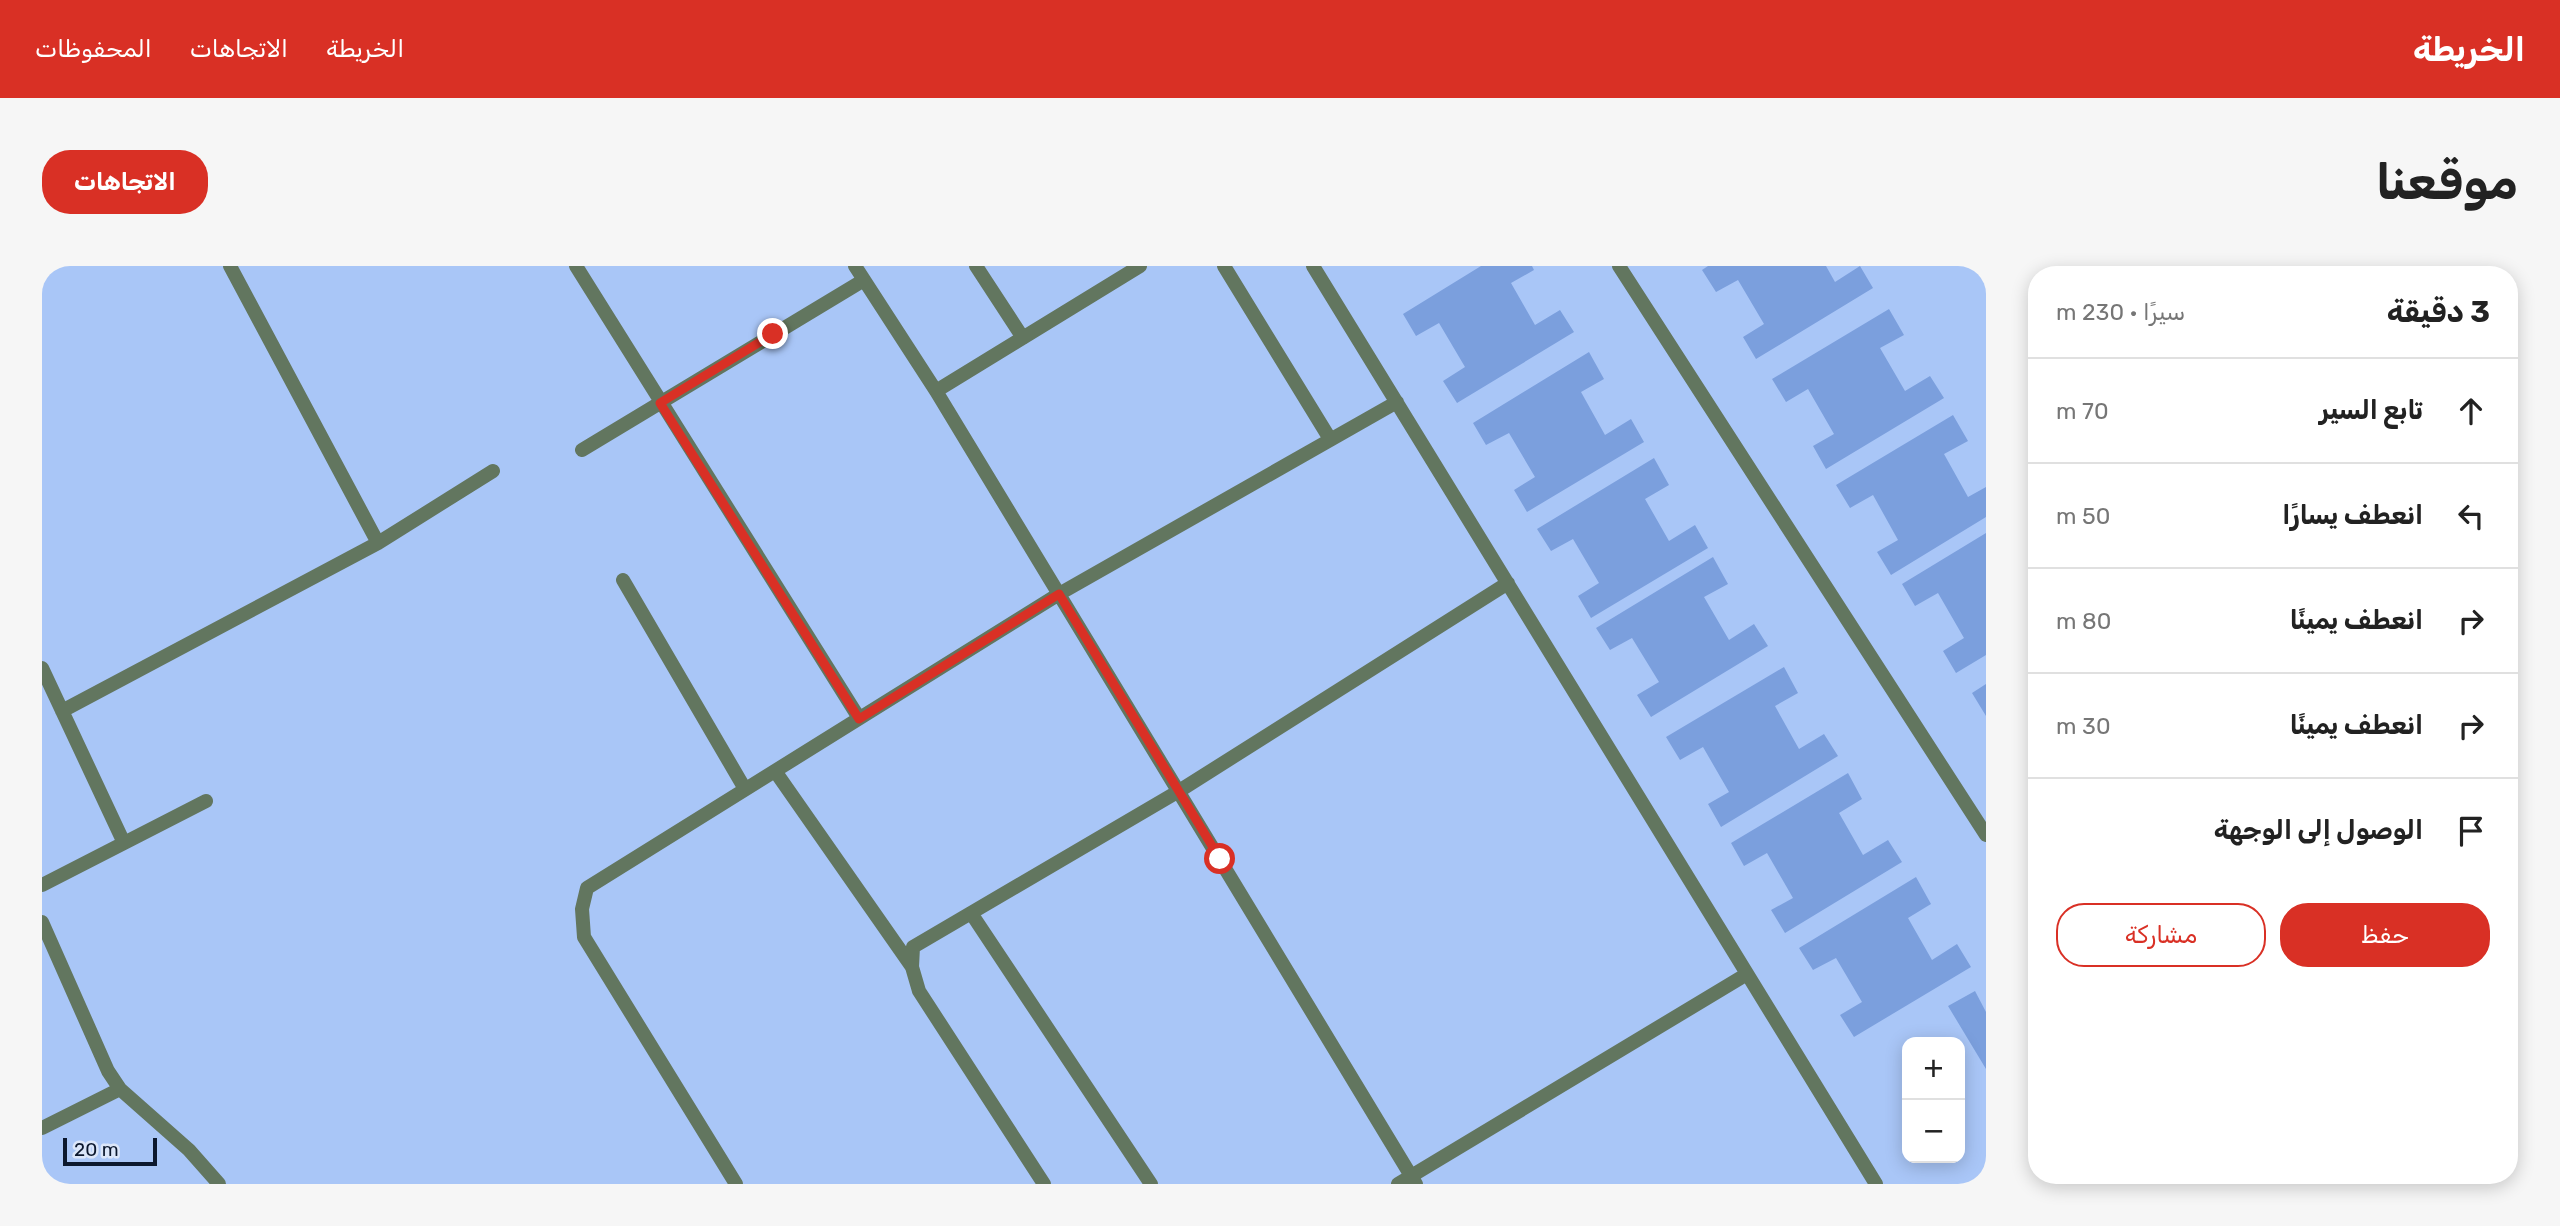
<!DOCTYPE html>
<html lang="ar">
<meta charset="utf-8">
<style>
:root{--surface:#fff;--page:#f6f6f6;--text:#222;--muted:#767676;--line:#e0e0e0;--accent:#d93025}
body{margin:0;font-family:Rubik,"Noto Naskh Arabic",sans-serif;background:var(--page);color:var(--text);direction:rtl}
.controls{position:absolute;right:21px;bottom:21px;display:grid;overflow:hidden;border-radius:14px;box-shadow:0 4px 18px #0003}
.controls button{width:63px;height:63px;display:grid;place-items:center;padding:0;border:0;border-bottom:2px solid var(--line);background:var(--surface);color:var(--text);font:35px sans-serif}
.scale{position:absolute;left:21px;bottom:18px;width:94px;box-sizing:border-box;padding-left:7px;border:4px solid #0c182e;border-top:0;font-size:19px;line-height:24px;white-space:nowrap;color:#0c182e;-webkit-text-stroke:5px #dbe6f9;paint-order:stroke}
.stop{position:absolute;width:21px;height:21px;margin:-16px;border:5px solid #d93025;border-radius:50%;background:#fff}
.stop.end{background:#d93025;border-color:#fff;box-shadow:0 2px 7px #0008}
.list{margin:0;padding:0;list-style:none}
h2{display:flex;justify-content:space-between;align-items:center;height:91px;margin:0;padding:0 28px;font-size:30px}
h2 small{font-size:23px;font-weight:400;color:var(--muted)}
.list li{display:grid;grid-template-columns:46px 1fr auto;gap:21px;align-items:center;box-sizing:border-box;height:105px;padding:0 28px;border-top:2px solid var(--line)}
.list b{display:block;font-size:26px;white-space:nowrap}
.list em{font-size:23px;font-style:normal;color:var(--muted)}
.actions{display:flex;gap:14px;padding:21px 28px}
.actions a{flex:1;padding:16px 0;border:2px solid var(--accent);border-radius:28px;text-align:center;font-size:24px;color:var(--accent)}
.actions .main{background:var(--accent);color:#fff}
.icon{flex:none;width:38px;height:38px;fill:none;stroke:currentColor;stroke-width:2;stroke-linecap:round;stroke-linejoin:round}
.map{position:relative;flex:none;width:1944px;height:918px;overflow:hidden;direction:ltr;border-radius:28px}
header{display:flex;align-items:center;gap:42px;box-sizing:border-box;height:98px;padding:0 35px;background:var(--accent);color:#fff}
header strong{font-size:33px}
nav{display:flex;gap:38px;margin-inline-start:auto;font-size:24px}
.intro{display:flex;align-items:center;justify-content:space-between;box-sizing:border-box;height:168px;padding:0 42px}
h1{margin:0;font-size:49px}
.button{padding:18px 32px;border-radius:28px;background:var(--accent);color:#fff;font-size:24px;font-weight:700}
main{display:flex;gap:42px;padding:0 42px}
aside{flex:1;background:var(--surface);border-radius:28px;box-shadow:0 4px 18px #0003}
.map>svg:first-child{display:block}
.building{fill:#7b9fdd}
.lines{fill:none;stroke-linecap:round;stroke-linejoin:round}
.minor{stroke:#62765f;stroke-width:14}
.route{stroke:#d93025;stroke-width:9}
</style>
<header>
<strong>الخريطة</strong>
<nav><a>الخريطة</a><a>الاتجاهات</a><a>المحفوظات</a></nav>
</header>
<div class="intro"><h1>موقعنا</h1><a class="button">الاتجاهات</a></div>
<main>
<aside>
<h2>3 دقيقة<small>سيرًا · 230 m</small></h2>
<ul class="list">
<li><svg class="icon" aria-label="ahead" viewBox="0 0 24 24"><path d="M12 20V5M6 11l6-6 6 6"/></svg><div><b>تابع السير</b></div><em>70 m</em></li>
<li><svg class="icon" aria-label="left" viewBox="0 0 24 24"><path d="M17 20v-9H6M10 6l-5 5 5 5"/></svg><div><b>انعطف يسارًا</b></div><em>50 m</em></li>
<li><svg class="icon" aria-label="right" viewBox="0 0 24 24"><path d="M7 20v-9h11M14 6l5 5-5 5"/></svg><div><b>انعطف يمينًا</b></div><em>80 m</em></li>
<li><svg class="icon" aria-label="right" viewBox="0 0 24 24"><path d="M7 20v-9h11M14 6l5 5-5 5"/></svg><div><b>انعطف يمينًا</b></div><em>30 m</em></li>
<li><svg class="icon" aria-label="arrive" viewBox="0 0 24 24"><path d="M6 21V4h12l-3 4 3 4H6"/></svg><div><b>الوصول إلى الوجهة</b></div></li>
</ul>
<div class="actions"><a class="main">حفظ</a><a>مشاركة</a></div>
</aside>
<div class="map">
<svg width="1944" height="918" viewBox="0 0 1944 918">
<rect width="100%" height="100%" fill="#a9c6f7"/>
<path class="building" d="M1439,0H1490L1492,4L1469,17L1493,59L1518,44L1532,66L1415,137L1401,115L1423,101L1397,57L1374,70L1361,48Z
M1666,0H1784L1793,16L1818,0L1831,22L1714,93L1701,71L1722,58L1696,14L1674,26L1660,4Z
M1847,43L1862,69L1838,82L1863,125L1888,110L1902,132L1784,203L1771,180L1792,168L1766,123L1744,136L1730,113Z
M1547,86L1562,113L1539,126L1563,169L1589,153L1602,176L1485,246L1472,224L1493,211L1467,167L1444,179L1431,157Z
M1911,149L1926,175L1902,188L1926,231L1944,221V251L1849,309L1835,286L1856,274L1831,229L1808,242L1794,219Z
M1612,192L1627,219L1603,233L1627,275L1653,259L1666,282L1549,352L1536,330L1557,317L1531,273L1509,285L1495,263Z
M1944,267V389L1914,407L1901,385L1922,372L1896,327L1873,340L1860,318Z
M1671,291L1686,318L1662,331L1687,374L1712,358L1726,380L1609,451L1595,429L1617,416L1590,372L1568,384L1554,362Z
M1742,401L1756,427L1733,440L1757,483L1782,468L1796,490L1679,561L1666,538L1687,526L1661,481L1638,494L1624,471Z
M1944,418V450L1930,427Z
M1806,507L1820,533L1797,547L1821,589L1846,574L1860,596L1743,667L1729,644L1751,632L1725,587L1702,600L1689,577Z
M1874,611L1889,638L1866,652L1890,694L1915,678L1929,701L1812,771L1798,749L1820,736L1794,692L1771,704L1757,682Z
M1933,725L1944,746V803L1906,740Z"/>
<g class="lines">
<path class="minor" d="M188,0L336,277
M534,0L817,452
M813,0L894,125L1374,918
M934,0L981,72
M1182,0L1288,173
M1271,0L1834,918
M1577,0L1944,569
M894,125L1098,0
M540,184L822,14
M581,314L703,523
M0,402L82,577
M20,445L336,277L451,205
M733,505L870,701
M0,619L164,535
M929,647L1109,918
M0,656L66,805L78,823L147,884L177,918
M0,862L78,823
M694,918L542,671L540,643L545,622L1017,328L1355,136
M1002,918L877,725L870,701L871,681L1137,525L1466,317
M1356,918L1705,708"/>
</g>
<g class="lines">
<path class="route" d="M731,68L618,137L817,453L1017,328L1178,593"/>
</g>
</svg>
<div class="controls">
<button>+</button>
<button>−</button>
</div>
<div class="scale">20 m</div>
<div class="stop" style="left:1178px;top:593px"></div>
<div class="stop end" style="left:731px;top:68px"></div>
</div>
</main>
